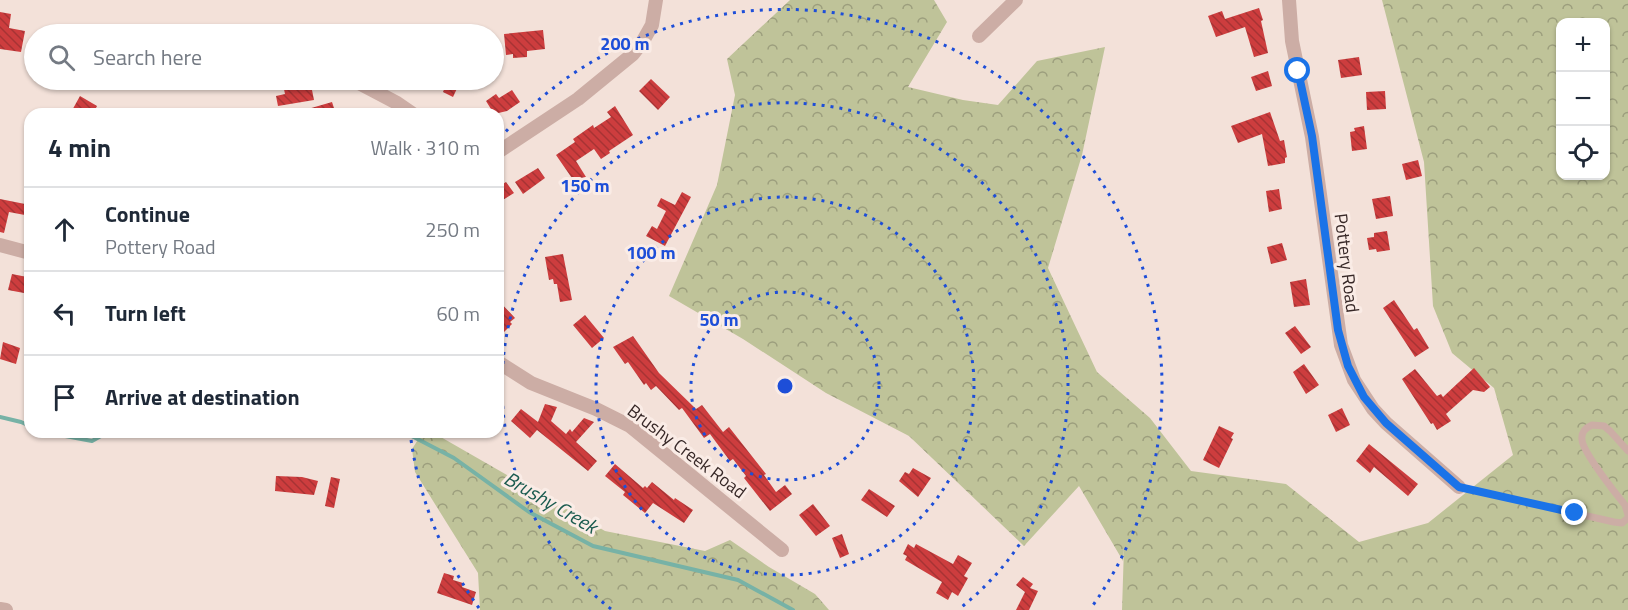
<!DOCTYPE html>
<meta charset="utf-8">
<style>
:root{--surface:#fff;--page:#f2f2f3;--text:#1f2937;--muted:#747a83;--line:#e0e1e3}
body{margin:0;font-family:"Titillium Web",sans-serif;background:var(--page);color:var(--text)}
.controls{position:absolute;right:18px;top:18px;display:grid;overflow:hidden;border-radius:12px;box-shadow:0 2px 4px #0004}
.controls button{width:54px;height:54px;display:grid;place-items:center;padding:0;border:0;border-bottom:2px solid var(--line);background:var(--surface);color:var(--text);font:30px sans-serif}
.stop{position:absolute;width:18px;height:18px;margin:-14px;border:4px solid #1a73e8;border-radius:50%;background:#fff}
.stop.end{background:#1a73e8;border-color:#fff;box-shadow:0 2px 6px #0008}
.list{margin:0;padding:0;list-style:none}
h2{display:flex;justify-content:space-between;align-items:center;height:78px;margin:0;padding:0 24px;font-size:26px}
h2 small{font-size:20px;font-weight:400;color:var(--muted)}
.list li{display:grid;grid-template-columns:39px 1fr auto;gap:18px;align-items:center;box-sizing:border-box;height:84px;padding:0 24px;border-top:2px solid var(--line)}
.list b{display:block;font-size:22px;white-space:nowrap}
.list p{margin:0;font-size:20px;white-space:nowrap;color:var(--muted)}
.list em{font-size:20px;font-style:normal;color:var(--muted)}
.icon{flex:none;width:33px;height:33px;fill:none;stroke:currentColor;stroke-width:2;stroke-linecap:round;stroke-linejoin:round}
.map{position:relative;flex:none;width:1628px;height:610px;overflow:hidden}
.search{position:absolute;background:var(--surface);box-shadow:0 2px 4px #0004;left:24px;top:24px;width:480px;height:66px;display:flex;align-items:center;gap:15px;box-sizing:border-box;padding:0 21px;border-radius:33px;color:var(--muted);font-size:22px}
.panel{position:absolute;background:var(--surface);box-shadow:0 2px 4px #0004;left:24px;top:108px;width:480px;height:330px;border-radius:18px}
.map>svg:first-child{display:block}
.forest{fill:url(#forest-crowns);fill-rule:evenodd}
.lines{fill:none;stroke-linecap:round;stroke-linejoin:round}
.stream{stroke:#77b2a6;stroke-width:4}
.building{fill:url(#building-back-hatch)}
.lane{stroke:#ccada5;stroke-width:7}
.street{stroke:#ccada5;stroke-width:14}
.route{stroke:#1a73e8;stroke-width:8}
.ring{fill:none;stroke:#1d4ed8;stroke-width:3;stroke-dasharray:3 6}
.labels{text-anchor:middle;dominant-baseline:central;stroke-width:6;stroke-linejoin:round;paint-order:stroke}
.street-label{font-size:18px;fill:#372827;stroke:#faece6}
.water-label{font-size:20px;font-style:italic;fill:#1a5b4f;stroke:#faece6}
.centre{fill:#1d4ed8;stroke:#faece6;stroke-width:3}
.ring-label{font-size:18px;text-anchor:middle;font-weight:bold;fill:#1d4ed8;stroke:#faece6;stroke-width:6;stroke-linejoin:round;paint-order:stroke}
</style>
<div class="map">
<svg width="1628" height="610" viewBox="0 0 1628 610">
<defs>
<pattern id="forest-crowns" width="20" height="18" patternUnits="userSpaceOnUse" patternTransform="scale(1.5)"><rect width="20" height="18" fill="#bfc399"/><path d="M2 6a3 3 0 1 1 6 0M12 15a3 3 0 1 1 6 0" fill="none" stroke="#9c9e7d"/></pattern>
<pattern id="building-back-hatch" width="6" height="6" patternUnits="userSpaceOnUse" patternTransform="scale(1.5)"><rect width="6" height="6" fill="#cd3d3e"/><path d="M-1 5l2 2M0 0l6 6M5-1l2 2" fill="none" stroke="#a73334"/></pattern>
</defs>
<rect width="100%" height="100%" fill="#f3e1d9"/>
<path class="forest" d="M790,0H934L947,22L908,87L963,100L998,105L1037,61L1105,47L1082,155L1048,268L1097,372L1150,418L1191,471L1286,484L1359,542L1428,523L1513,455L1494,388L1452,353L1433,306L1424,162L1382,0H1628V610H1122L1124,547L1123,561L1079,486L1024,546L909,436L826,393L743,339L669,296L717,185L735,95L727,59ZM1560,22H1606V176H1560Z
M423,432H432L605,531L705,551L730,540L769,567L815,594L829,610H480L478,573L415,472L412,449Z"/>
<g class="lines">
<path class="stream" d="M0,417L21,422L30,426
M44,432L92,441L108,432
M338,432L341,433
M404,432L454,458L529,512L593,546L738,580L793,610"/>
</g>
<path class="building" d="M1259,8L1263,20L1261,21L1268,53L1254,57L1245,27L1216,37L1208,16L1222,11L1225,19Z
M0,12L11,14L9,28L25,31L21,52L0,49Z
M543,30L545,49L527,51V57L513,58V54L506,55L504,34Z
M1359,57L1362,75L1341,78L1338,60Z
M1268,71L1272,86L1256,91L1251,77Z
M651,79L670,97L658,110L639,91Z
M282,80H310L314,100L278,106L276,96L285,94Z
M431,80H461L453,97L443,92L445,87Z
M512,90L520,102L507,111L494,114L486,101L496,94L499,98Z
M1385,91L1386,109L1367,110L1366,92Z
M80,96L97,106L93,114H70Z
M332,102L336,114H302L301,111Z
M615,106L633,135L609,151L610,153L601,159L594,149L576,161L586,177L576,184L556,155L575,142L573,139L593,125L594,128L611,117L607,112Z
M1270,112L1280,141L1284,140L1287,157L1285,158V163L1268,166L1262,134L1238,143L1231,126Z
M1364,126L1367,149L1352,151L1350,132L1355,131L1354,128Z
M1418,160L1422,176L1406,180L1402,164Z
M538,168L545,178L523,194L515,182Z
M506,182L514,193L498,203V187Z
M1279,189L1282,209L1269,212L1266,191Z
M682,192L691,197L665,246L646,236L652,226L657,229L666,211L657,206L661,198L675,205Z
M1390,196L1393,216L1376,219L1372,199Z
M0,199L30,205V216L9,212L4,233L0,232Z
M1387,231L1390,250L1377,252L1376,249L1369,250L1367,238L1374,237V233Z
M1282,243L1287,260L1271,264L1267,247Z
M563,254L572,300L560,302L557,284H554L553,279L549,280L545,257Z
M12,274L27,277L24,293L8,290Z
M1306,279L1310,305L1294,307L1290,282Z
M498,300L515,318L510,322L512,324L503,333L498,328Z
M1394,300L1414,330L1417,328L1429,348L1415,357L1383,308Z
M585,315L604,338L592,348L573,325Z
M1295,326L1311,347L1301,354L1285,333Z
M633,336L659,373L696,409L702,405L723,432L729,427L766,474L764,475L776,492L785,485L792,494L770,511L744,478L746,476L733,459L730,461L710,434L704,438L682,408L679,410L656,386L651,390L646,383L644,385L628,362L625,364L613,347Z
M3,342L20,348L16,364L0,359Z
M1304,364L1319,385L1306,394L1293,372Z
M1474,368L1490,387L1484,392L1473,390L1446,414L1451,421L1437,430L1433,423L1431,424L1402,379L1415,369L1437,396L1441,394L1443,397Z
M545,404L557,407L551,421L566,434L570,429L572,432L584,418L594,422L576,442L597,461L588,471L537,430L530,438L511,421L521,409L538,422Z
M1342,408L1350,425L1336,432L1328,415Z
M1219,426L1234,433L1231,438L1233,439L1219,468L1203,460Z
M1369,444L1418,484L1408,496L1374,467L1370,473L1356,461Z
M615,464L643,488L645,486L647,488L652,482L674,500L675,498L693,510L684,523L653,503L645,513L623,495L625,492L605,476Z
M913,468L931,478L918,497L899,481L905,472L909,474Z
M276,476L302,477L318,481L314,495L275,491Z
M331,477L340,479L334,508L325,506Z
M869,489L895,506L887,517L861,500Z
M813,504L830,526L816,536L799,515Z
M842,534L849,554L840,558L832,538Z
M908,544L914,548L916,544L953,564L958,555L972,563L964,576L968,578L958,596L952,592L948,600L936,593L942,582L905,560L907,556L903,554Z
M444,573L454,576L453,580L463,583L462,587L476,592L472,605L437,593Z
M1023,577L1033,584L1030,588L1038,591L1029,610H1016L1025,592L1016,585Z"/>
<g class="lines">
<path class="lane" d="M1628,451L1610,431L1604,426L1592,425C1585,428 1581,432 1582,440C1583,452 1615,493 1625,505L1628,515
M1459,487L1614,522L1622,523L1628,518"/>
<path class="street" d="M1289,0L1292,41L1312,137L1341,345L1354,380L1373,409L1386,423L1459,487
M979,36L1016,0
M359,83L397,103L413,114
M498,152L578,99L633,54L643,41L652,25L656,0
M0,245L30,253
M498,362L531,383L596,409L630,426L782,550
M0,609L6,610"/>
</g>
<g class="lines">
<path class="route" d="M1298,71L1312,136L1338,330L1348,366L1364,397L1386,423L1459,487L1575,513"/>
</g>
<g class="ring">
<circle cx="785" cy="386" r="94"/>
<circle cx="785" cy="386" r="189"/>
<path d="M611 609A283 283 0 1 1 959 609"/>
<path d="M479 608A378 378 0 0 1 410 432M500 138A378 378 0 0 1 1091 608"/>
</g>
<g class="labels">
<g class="street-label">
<text transform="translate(1347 263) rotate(83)">Pottery Road</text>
<text transform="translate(687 451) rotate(37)">Brushy Creek Road</text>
</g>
<g class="water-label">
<text transform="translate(551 502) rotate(30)">Brushy Creek</text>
</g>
</g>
<circle cx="785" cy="386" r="9" class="centre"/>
<g class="ring-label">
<text x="625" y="50">200 m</text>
<text x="585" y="192">150 m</text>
<text x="651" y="259">100 m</text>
<text x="719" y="326">50 m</text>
</g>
</svg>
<div class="controls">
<button>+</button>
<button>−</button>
<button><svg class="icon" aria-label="locate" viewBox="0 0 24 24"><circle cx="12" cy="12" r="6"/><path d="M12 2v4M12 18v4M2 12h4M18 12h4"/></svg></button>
</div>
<div class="stop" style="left:1298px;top:71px"></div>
<div class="stop end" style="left:1575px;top:513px"></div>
<div class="search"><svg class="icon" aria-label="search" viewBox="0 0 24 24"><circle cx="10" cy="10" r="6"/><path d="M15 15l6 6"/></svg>Search here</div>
<section class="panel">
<h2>4 min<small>Walk · 310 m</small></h2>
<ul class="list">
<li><svg class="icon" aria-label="ahead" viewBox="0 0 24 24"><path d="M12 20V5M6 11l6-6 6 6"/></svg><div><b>Continue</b><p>Pottery Road</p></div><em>250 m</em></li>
<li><svg class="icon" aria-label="left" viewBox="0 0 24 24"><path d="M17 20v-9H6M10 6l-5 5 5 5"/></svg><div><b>Turn left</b></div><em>60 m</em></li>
<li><svg class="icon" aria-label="arrive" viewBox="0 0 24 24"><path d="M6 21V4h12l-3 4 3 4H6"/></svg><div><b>Arrive at destination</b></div></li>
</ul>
</section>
</div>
